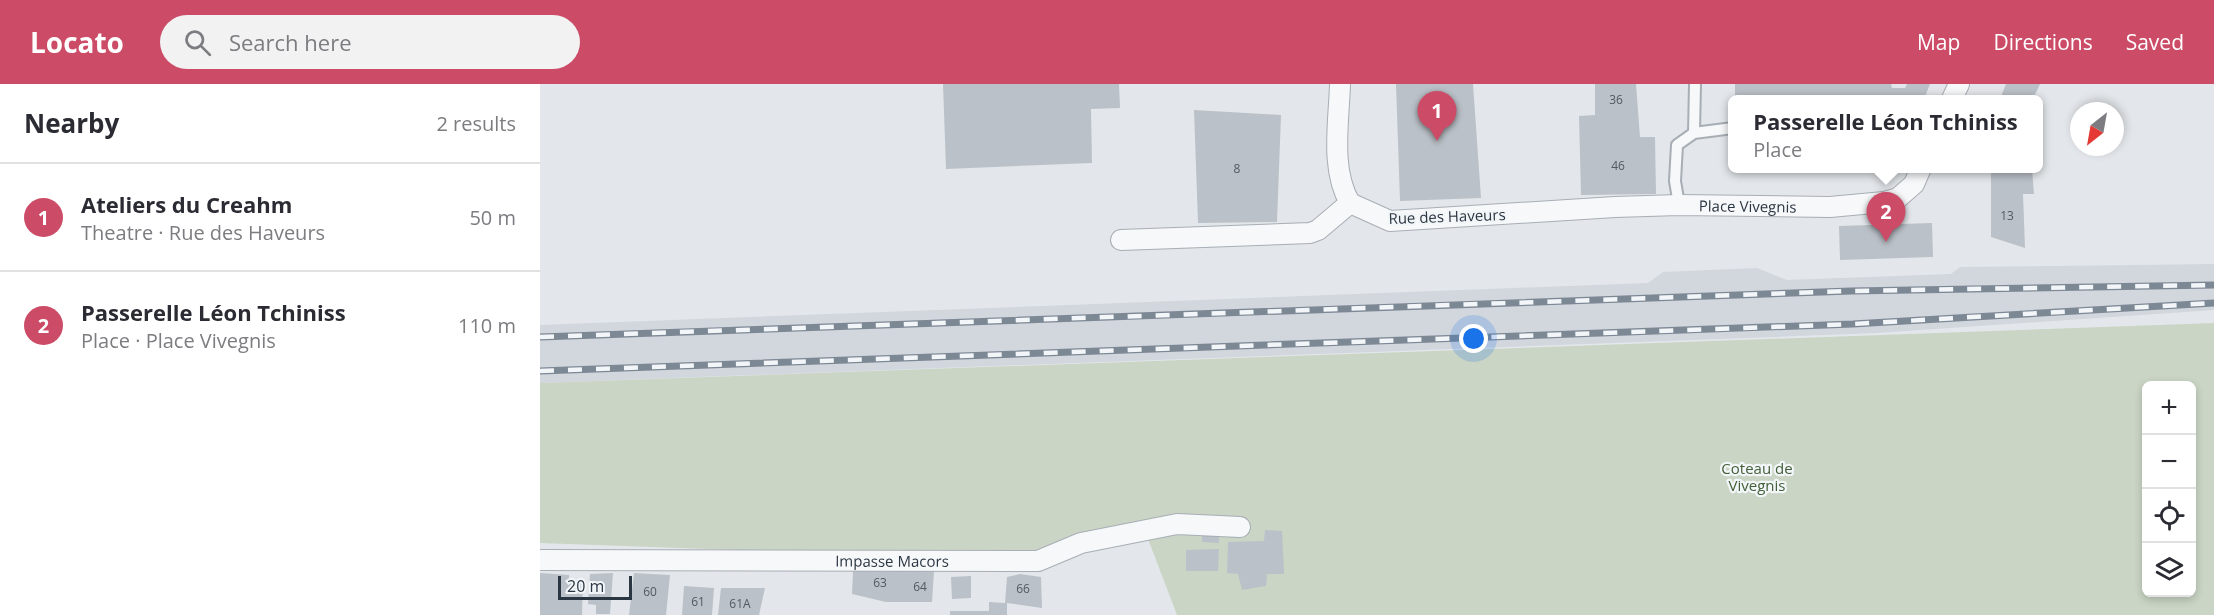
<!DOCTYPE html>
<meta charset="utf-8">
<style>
:root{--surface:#fff;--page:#f2f2f3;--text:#2b2b33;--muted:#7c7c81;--line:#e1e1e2;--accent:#cc4c68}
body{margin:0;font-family:"Open Sans",sans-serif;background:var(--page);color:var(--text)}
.controls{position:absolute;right:18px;bottom:18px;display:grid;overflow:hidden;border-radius:9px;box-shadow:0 3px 9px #0003}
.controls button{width:54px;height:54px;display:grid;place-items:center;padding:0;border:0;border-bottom:2px solid var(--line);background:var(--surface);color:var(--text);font:30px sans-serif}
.compass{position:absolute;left:1530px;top:18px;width:54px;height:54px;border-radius:50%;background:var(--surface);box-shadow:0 3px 9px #0003;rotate:211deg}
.scale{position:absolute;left:18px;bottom:15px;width:74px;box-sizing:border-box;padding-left:6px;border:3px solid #2b3643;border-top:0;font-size:16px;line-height:21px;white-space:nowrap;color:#2b3643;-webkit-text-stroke:4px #f3f6f8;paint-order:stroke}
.you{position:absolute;left:934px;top:255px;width:21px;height:21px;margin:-15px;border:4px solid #fff;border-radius:50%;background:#1a73e8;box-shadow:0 0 0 9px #1a73e833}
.badge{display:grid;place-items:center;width:39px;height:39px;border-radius:50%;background:var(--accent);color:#fff;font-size:20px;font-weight:700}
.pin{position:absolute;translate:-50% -50px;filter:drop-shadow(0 2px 3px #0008)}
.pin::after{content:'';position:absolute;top:32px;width:21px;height:18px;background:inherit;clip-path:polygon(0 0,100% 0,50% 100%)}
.popup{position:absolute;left:1188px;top:11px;width:315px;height:78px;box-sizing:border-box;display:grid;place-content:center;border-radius:9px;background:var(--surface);filter:drop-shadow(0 2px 4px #0005);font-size:20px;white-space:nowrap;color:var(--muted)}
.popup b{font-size:22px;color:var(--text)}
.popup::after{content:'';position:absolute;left:50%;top:100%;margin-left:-12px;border:12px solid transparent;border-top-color:var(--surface)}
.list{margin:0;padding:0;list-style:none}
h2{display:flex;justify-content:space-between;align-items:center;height:78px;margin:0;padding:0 24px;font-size:26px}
h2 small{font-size:20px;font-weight:400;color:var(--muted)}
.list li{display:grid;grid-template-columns:39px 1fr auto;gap:18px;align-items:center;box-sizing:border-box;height:108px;padding:0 24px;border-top:2px solid var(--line)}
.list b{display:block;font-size:22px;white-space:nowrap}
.list p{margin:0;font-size:20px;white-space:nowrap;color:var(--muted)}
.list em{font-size:20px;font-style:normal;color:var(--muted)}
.icon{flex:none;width:33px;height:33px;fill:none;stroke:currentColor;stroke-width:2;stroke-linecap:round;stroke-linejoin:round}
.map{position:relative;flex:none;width:1674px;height:531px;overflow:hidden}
header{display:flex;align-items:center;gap:36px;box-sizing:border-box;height:84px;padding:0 30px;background:var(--accent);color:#fff}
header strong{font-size:28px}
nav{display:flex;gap:33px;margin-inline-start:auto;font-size:21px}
.search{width:420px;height:54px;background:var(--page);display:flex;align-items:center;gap:15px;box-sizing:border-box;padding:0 21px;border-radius:33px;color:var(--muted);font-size:22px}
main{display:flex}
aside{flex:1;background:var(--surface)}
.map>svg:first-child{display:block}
.built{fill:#d2d6dd}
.green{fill:#cad5c5;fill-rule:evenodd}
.building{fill:#bbc1c8}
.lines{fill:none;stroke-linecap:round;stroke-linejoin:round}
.lane-casing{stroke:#a8aeb5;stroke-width:14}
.street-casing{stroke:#a8aeb5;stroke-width:22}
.lane{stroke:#f6f8f9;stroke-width:10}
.street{stroke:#f6f8f9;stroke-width:20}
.rail-casing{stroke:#7d8895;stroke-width:7}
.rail{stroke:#f3f6f8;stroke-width:4.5;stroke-dasharray:14;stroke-linecap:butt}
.labels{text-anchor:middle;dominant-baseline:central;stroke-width:4.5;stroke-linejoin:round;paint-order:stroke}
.number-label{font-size:12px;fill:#4f5964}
.street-label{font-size:15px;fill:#2b3643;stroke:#f3f6f8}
.park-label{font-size:15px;fill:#435f39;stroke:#f3f6f8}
</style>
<header>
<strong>Locato</strong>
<div class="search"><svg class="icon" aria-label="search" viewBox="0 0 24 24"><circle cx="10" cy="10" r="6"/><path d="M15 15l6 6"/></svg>Search here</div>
<nav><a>Map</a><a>Directions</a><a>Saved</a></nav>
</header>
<main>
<aside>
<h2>Nearby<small>2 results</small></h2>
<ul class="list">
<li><span class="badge">1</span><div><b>Ateliers du Creahm</b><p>Theatre · Rue des Haveurs</p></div><em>50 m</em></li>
<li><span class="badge">2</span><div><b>Passerelle Léon Tchiniss</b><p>Place · Place Vivegnis</p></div><em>110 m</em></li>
</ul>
</aside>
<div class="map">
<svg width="1674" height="531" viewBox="0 0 1674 531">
<rect width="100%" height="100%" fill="#e3e7eb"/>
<path class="built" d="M1674,180V226L1337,249L0,299V241L1108,199L1123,188L1217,184L1247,196L1411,190L1420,183Z"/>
<path class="green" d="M1674,239V531H637L605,447L498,477L0,459V299ZM1606,302H1652V508H1606Z"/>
<path class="building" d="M403,0H579L580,24L551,25L552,79L406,85Z
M856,0H933L941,114L860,117Z
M1055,0H1096L1100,53H1115L1116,110L1041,111L1039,32L1055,31Z
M1195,0H1351L1352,4H1365L1367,0H1390L1384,15H1195Z
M1466,0H1500L1493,15H1460Z
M654,26L741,31L737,138L658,139Z
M1451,84H1492L1494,110H1483L1485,164L1451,153Z
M1392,139L1393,173L1300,176L1299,142Z
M679,445V459L662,458V451Z
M725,446L742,447L744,490H727L726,502L702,506L698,490L687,489L688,458L724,457Z
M679,465L678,487H646V466Z
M367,486L394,487L392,518H346L312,510L313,487Z
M0,489L29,491V496H43L42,531H0Z
M73,489L70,530H56V521L48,520L50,490Z
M94,489L130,491L126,531H89Z
M480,490L501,493L502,524L467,519V531H410V527H449V518L465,519L467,493Z
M431,492V514L412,515L411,493Z
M144,502L174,504L172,531H142Z
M181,504H225L219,531H178Z"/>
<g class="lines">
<defs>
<path id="lane" d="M1154,49L1155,0
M1139,121L1135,97L1137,61L1154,49L1193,44"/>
<g id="street">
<path d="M800,0C799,38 790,85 810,119"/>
<path d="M1412,15L1419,0"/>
<path id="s1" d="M810,119L850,137L1075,123L1139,121L1290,123L1344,118L1358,114L1374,100L1381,84"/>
<path d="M581,156L770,149L778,146L810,119"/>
<path id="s2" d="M0,476L498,477L541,459L637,440L700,443"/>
</g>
</defs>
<use href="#lane" class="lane-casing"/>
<use href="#street" class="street-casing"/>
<use href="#lane" class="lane"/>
<use href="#street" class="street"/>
<defs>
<path id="rail" d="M0,253L1311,207L1674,201
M0,287L1313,240L1674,219"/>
</defs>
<use href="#rail" class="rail-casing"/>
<use href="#rail" class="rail"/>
</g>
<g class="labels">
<g class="number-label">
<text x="1076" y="15">36</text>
<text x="1078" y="81">46</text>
<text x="697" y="84">8</text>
<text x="1467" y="131">13</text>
<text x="340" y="498">63</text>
<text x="380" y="502">64</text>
<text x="483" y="504">66</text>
<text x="110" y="507">60</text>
<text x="158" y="517">61</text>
<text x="200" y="519">61A</text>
</g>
<g class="street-label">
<text stroke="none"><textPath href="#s1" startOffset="402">Place Vivegnis</textPath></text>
<text transform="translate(907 132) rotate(-2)">Rue des Haveurs</text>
<text stroke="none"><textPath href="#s2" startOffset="352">Impasse Macors</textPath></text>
</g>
<g class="park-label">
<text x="1217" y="384">Coteau de<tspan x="1217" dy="17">Vivegnis</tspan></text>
</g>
</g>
</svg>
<div class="controls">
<button>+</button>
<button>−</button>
<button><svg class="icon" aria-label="locate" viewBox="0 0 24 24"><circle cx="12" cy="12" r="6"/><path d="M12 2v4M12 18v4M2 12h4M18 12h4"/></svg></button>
<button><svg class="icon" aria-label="layers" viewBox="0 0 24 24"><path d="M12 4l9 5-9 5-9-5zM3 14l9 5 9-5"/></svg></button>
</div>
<svg class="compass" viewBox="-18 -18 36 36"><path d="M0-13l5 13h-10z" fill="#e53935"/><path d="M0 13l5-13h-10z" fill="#7c7c81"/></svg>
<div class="scale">20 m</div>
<div class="you"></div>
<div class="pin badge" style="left:897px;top:57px">1</div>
<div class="pin badge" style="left:1346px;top:158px">2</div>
<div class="popup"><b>Passerelle Léon Tchiniss</b>Place</div>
</div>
</main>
